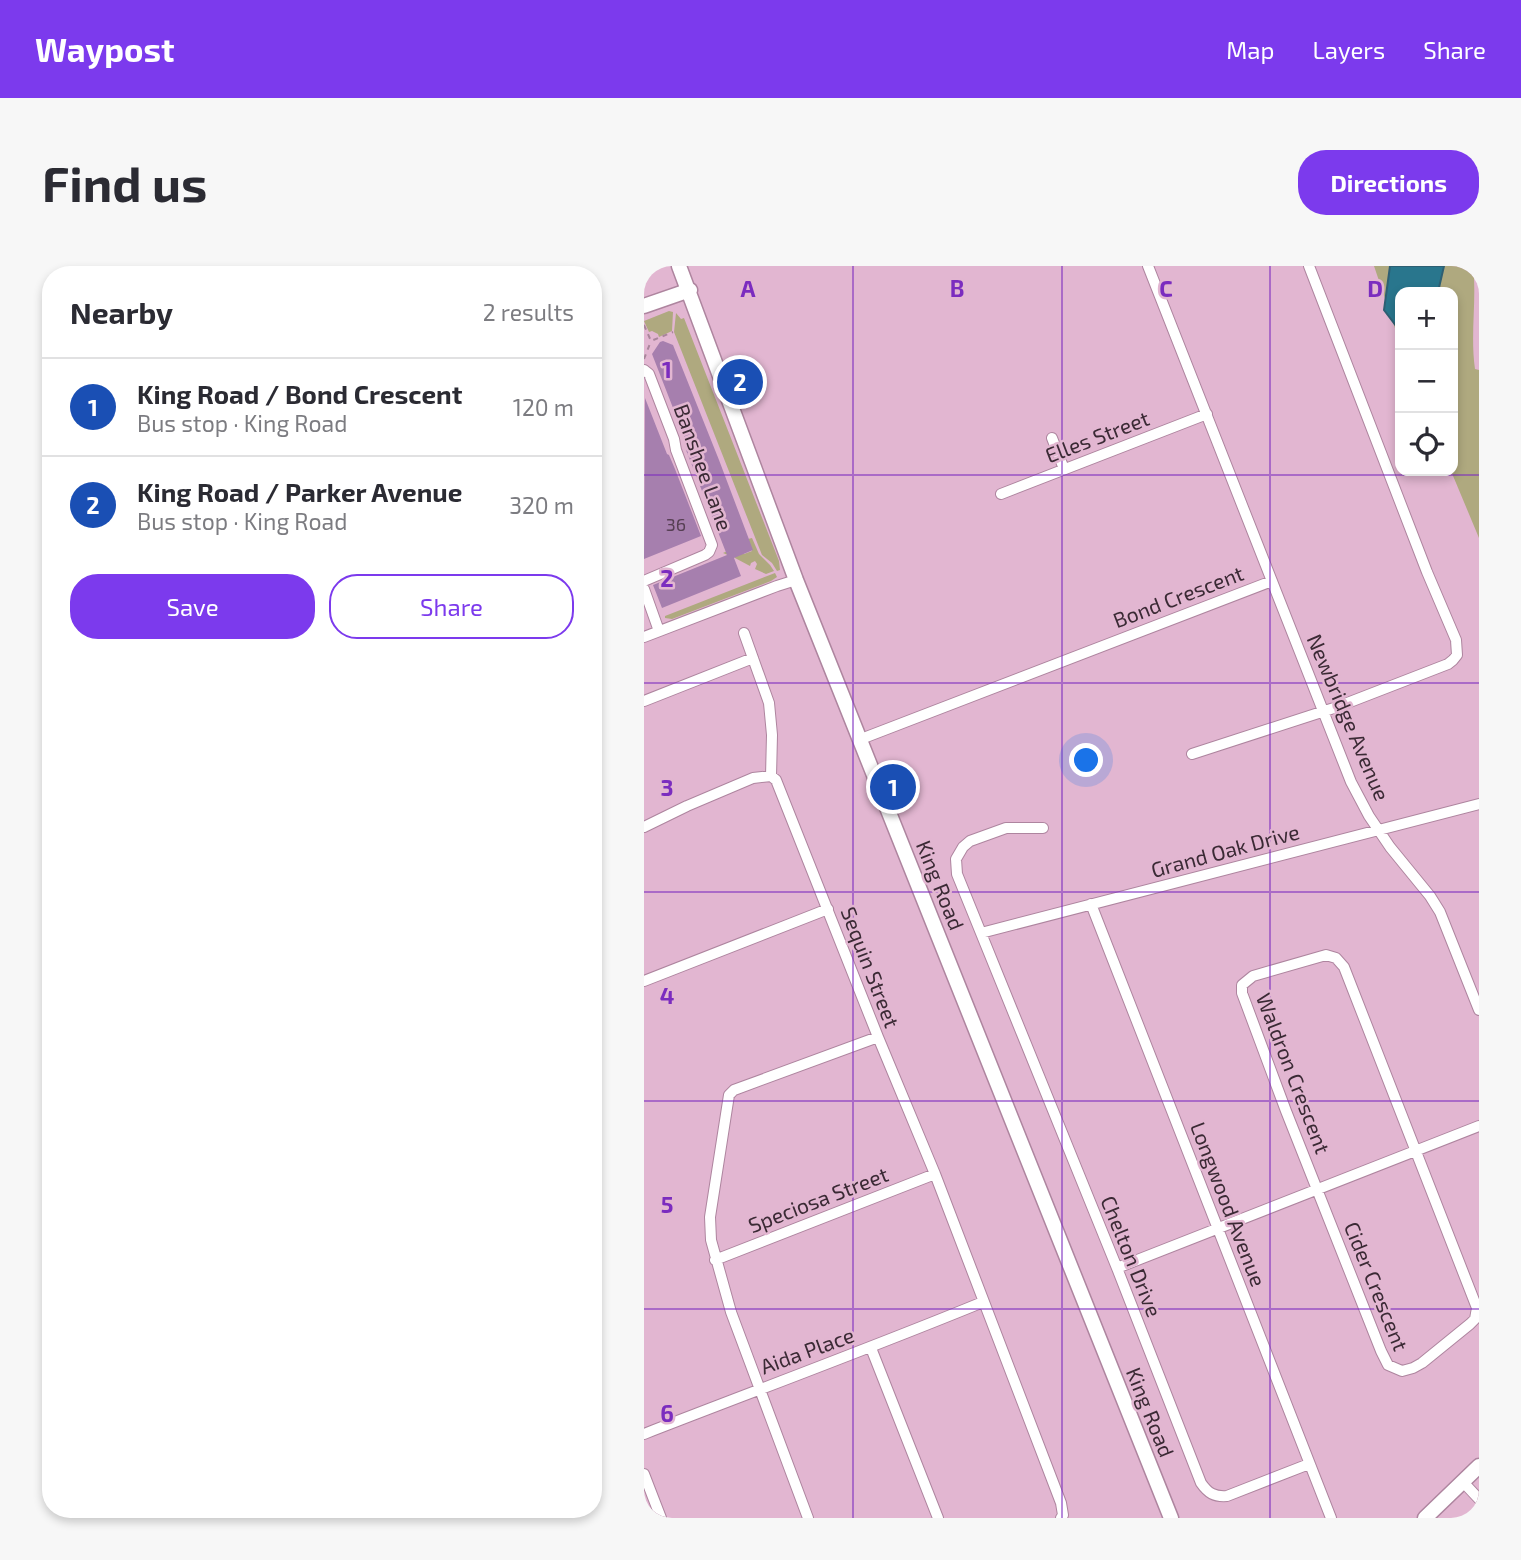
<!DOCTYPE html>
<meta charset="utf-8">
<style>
:root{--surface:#fff;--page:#f7f7f7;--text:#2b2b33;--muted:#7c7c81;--line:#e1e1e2;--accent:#7c3aed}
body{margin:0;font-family:"Exo 2",sans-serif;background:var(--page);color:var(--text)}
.controls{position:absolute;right:21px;top:21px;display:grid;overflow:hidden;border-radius:14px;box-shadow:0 4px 10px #0003}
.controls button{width:63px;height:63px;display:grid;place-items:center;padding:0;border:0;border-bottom:2px solid var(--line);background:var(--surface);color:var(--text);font:35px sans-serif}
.you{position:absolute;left:443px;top:495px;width:24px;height:24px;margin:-18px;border:5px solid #fff;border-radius:50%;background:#1a73e8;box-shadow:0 0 0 10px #1a73e833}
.badge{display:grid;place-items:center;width:46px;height:46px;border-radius:50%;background:var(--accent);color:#fff;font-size:23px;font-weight:700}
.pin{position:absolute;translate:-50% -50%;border:4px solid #fff;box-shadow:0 2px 7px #0006}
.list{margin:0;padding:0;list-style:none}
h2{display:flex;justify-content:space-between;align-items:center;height:91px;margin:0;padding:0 28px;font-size:30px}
h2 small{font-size:23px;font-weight:400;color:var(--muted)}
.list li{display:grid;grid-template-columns:46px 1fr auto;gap:21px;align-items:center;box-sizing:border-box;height:98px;padding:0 28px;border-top:2px solid var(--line)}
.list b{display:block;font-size:26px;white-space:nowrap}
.list p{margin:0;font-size:23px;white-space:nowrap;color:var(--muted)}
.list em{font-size:23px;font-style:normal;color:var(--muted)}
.actions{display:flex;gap:14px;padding:21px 28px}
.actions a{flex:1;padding:16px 0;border:2px solid var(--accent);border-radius:28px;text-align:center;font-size:24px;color:var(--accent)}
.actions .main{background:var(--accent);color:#fff}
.icon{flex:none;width:38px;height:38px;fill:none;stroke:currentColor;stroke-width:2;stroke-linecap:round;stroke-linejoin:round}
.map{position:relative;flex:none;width:835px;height:1252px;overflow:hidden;border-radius:28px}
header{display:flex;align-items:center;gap:42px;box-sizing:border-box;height:98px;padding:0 35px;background:var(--accent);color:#fff}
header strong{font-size:33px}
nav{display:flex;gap:38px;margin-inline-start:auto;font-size:24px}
.intro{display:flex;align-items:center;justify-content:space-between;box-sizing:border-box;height:168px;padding:0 42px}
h1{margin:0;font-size:49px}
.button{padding:18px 32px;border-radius:28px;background:var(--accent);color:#fff;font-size:24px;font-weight:700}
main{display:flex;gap:42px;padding:0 42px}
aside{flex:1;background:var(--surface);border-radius:28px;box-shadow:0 4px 10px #0003}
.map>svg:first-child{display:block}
.green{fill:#afa97f}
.water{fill:#29768d;stroke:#2e5f73;stroke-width:2}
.building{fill:#a67fae}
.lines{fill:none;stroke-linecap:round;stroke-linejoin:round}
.street-casing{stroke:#ae859f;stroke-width:12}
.secondary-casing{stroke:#ae859f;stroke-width:17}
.path{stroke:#a9869b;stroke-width:2;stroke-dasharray:5 5;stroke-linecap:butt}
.street{stroke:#fff;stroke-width:10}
.secondary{stroke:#fff;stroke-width:14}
.grid{fill:none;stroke:#7b2cbf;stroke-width:2;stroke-opacity:0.55}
.labels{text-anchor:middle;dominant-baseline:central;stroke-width:5;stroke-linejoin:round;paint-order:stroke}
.number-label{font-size:18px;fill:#563f53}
.street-label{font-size:21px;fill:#3b2a35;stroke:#e2b6d1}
.grid-label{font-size:23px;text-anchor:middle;font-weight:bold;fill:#7b2cbf;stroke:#e2b6d1;stroke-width:5;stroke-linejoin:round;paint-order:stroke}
</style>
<header>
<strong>Waypost</strong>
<nav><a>Map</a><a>Layers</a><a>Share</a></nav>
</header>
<div class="intro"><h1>Find us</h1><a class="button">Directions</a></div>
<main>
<aside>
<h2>Nearby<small>2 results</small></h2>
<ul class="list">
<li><span class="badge" style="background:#1a4fb4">1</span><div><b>King Road / Bond Crescent</b><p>Bus stop · King Road</p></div><em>120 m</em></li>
<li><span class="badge" style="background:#1a4fb4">2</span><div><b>King Road / Parker Avenue</b><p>Bus stop · King Road</p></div><em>320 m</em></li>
</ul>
<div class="actions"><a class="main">Save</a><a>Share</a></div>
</aside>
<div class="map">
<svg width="835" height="1252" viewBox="0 0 835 1252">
<rect width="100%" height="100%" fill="#e2b6d1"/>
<path class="green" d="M730,0H829C833,34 826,68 831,103L835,104V272L807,205H809V26H756V77Z
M25,45L29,46L28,65L15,71L14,68L8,65L5,66L0,55Z
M32,47L37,53L40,52L135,295L136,304L133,305L128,297L118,289L30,66Z
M108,272L115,288L126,299L130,305L122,308L111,303L113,298L111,295L107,297L106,300L91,292V291L86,290L79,287L88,283L100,288L108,285L104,273Z
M131,307L133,311L127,315L28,353L21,352V350Z"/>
<path class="water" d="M746,0H800L794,26H756V65L740,44Z"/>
<path class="building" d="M19,75L29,79L75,194L109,284L90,292L97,310L18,342L9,319L83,289L42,184L45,183L8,88L16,76Z
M1,132L23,188L25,189L31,203L57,270L0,293Z"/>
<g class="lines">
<defs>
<path id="street" d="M504,0L707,516L725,550L746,581L786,630L796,646L835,744
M0,104L5,108L30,173L32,184L68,279L65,286L61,289L0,315
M408,172L420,203
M357,228L563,148
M0,323L15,365
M100,367L125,437L128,469L127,510
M0,371L133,320L152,314
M0,435L109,392
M217,473L628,315
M548,488L693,441L804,398L809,394L813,389L812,374L783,306L665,0
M0,561L43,540L109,512L127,510L132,514L234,771L291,908L417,1237L419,1249L417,1252
M399,562H362L326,575L319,581L312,593L313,608L473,1002L557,1217C564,1227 570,1231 583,1230L665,1198
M447,638L687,1252
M337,667L835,538
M682,689L692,692L700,701L833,1042L831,1053L826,1058L778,1097L769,1102L758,1105L744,1099L737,1085L642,845L598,727V719L609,710Z
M0,715L184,643
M71,994L291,908
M473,1002L835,860
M227,1082L294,1252
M0,1168C113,1124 227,1082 339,1036
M0,1208L17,1252
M819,1216L835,1233
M164,1252L87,1046L67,974L66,951L85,829L90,824L234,771"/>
<path id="secondary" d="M35,0L152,314L527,1252
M0,40L46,24
M781,1252L835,1200"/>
</defs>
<use href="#street" class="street-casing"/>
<use href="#secondary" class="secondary-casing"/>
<path class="path" d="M0,59L7,75L29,66
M0,93L7,75"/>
<use href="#street" class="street"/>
<use href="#secondary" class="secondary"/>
</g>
<path class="grid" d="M209,0V1252M418,0V1252M626,0V1252M0,209H835M0,417H835M0,626H835M0,835H835M0,1043H835"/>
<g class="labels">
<g class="number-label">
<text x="32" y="258">36</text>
</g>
<g class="street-label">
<text transform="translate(453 170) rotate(-21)">Elles Street</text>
<text transform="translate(60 201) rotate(70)">Banshee Lane</text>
<text transform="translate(534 330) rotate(-21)">Bond Crescent</text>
<text transform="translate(705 451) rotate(67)">Newbridge Avenue</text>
<text transform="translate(581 584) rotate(-15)">Grand Oak Drive</text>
<text transform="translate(297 619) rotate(68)">King Road</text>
<text transform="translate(227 701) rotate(69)">Sequin Street</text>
<text transform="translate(650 807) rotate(69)">Waldron Crescent</text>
<text transform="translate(174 933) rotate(-21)">Speciosa Street</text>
<text transform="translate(585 938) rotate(69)">Longwood Avenue</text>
<text transform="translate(488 990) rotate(68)">Chelton Drive</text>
<text transform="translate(733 1020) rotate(68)">Cider Crescent</text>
<text transform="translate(163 1084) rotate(-20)">Aida Place</text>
<text transform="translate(507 1146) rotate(68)">King Road</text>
</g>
</g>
<g class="grid-label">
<text x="104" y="31">A</text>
<text x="313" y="31">B</text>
<text x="522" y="31">C</text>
<text x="731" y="31">D</text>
<text x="23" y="112">1</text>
<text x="23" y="321">2</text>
<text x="23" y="530">3</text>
<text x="23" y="738">4</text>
<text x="23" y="947">5</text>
<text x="23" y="1156">6</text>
</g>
</svg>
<div class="controls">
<button>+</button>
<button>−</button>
<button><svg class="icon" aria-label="locate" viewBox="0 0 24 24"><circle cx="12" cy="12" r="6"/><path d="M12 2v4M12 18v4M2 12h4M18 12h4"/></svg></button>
</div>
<div class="you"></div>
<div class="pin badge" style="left:249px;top:521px;background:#1a4fb4">1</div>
<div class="pin badge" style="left:96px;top:116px;background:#1a4fb4">2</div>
</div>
</main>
